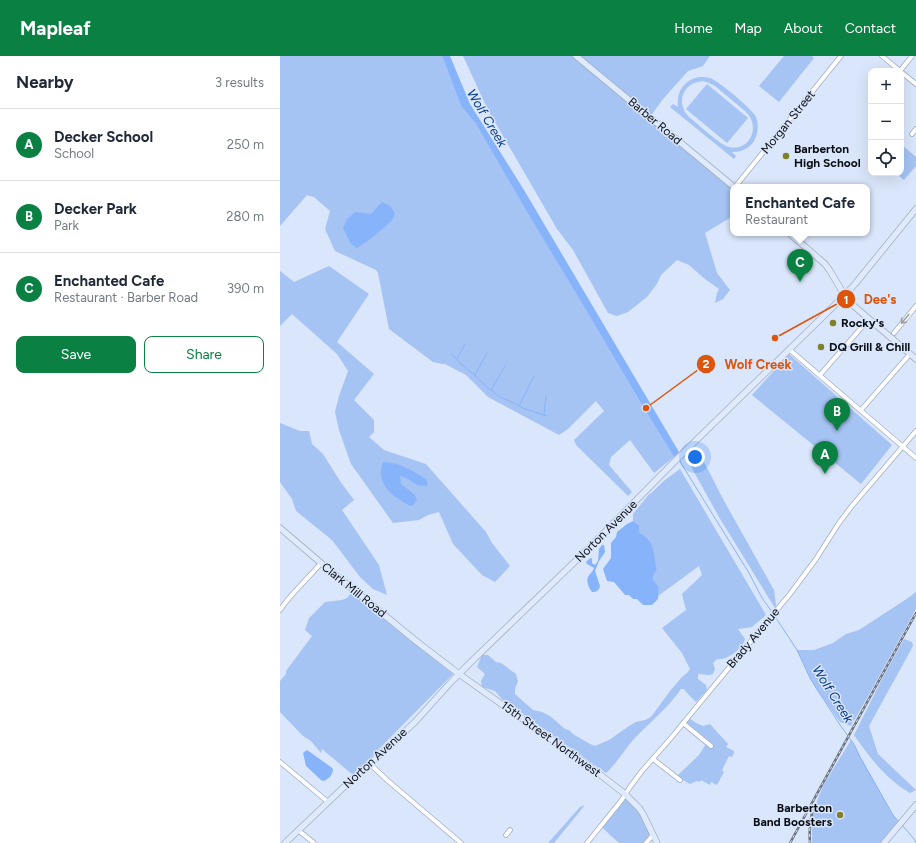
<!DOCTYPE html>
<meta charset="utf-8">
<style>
:root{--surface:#fff;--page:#f2f2f3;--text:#1f2937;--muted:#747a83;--line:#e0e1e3;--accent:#0b8043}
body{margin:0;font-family:Figtree,sans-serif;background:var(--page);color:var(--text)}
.controls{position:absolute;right:12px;top:12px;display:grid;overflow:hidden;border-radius:8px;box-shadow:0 4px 16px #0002}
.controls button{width:36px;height:36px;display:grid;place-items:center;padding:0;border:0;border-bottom:1px solid var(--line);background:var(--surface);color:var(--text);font:20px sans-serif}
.you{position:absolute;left:415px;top:401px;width:14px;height:14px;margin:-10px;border:3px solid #fff;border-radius:50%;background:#1a73e8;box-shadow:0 0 0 6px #1a73e833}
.badge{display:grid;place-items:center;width:26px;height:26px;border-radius:50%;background:var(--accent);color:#fff;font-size:13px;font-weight:700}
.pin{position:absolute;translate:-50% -33px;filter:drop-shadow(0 1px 2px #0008)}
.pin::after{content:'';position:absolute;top:21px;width:14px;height:12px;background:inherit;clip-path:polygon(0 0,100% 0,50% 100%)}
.popup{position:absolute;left:450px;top:128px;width:140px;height:52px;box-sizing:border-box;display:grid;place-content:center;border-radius:8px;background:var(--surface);filter:drop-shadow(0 1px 3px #0005);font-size:13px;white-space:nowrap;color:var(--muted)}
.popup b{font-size:15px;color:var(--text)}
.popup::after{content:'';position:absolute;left:50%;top:100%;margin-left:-8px;border:8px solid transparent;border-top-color:var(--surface)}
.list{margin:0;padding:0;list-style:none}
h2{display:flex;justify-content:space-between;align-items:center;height:52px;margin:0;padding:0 16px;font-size:17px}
h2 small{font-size:13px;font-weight:400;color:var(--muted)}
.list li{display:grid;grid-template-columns:26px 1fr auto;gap:12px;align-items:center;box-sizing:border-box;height:72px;padding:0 16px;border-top:1px solid var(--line)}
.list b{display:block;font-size:15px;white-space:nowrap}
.list p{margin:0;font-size:13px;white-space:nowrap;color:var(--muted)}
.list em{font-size:13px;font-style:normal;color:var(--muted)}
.actions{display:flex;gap:8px;padding:12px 16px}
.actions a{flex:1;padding:9px 0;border:1px solid var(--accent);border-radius:8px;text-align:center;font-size:14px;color:var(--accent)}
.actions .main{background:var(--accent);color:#fff}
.icon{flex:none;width:22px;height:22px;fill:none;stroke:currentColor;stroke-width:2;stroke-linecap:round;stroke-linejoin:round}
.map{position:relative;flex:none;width:636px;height:787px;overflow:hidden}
header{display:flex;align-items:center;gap:24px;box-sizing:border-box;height:56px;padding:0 20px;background:var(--accent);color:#fff}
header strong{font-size:19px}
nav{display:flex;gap:22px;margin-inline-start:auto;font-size:14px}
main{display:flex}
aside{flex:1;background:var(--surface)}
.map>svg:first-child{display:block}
.green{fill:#a5c3f3;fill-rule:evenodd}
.water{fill:#87b3fb}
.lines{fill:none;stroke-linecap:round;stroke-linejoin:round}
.stream{stroke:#87b3fb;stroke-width:1}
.street-casing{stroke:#a3afc2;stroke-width:5.5}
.secondary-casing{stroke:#a3afc2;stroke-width:7}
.street{stroke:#fff;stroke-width:4}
.secondary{stroke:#dfeafc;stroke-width:5.5}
.rail-casing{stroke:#6a727e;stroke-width:2.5}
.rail{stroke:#dae6fb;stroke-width:1;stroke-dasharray:3;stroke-linecap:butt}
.oneway{stroke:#9d9ea1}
.poi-dot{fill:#7f8029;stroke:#dae6fb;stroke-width:1.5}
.labels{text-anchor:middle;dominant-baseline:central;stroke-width:3;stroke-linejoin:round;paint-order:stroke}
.street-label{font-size:12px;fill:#090d13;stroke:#dae6fb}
.poi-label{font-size:12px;font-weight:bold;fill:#090d13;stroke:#dae6fb;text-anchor:start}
.water-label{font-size:13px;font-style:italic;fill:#04398a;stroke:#dae6fb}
.leader{fill:none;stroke:#dd550c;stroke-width:1.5}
.callout-dot{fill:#dd550c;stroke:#dae6fb;stroke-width:1.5}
.mark-label{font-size:12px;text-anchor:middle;font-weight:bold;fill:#fff}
.callout-label{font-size:13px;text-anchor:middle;font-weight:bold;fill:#dd550c;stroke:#dae6fb;stroke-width:3;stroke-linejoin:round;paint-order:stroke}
</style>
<header>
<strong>Mapleaf</strong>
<nav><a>Home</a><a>Map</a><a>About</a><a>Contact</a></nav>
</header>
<main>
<aside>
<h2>Nearby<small>3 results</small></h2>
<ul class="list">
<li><span class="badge">A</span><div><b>Decker School</b><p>School</p></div><em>250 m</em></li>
<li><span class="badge">B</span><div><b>Decker Park</b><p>Park</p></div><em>280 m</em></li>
<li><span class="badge">C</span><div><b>Enchanted Cafe</b><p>Restaurant · Barber Road</p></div><em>390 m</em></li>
</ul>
<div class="actions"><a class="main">Save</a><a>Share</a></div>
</aside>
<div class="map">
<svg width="636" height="787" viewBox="0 0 636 787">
<rect width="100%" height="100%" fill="#dae6fb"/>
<path class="green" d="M0,0H162L181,50L196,68L365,354L394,401L374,417L350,384L331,401L329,409L352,436L348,440L296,389L294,384L324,355L316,345L288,373L279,379L208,341L186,319L165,308H162L153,306L109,273L98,217L96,214L55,195L45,173L50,155L34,141L30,140L27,139L0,170Z
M183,0H430L423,10L408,15L383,43L370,61L453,131V160L425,177L437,217L450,234L443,243L435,247L437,237L439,233L425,223L409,209L397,204L381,219L377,228L367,241L348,256L337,260L328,257L293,194L277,173L208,54Z
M504,0H532L534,2L499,46L479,30Z
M419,21C425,21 430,21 434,24C443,29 473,54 476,61C479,69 478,78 474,85C469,93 461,96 452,96L456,100L454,103L390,51L393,48L398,51C396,36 404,24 419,21ZM423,25L429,27L435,30L466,56C481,70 470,96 449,91C440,89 418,68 409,61C395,47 403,26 423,25Z
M427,28L468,62L447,87L406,53Z
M621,88L636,101V110L624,124L615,117H621Z
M49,210L89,238L57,286L94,318L74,344L94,364V376L89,381L104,394L146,408L206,476L212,487L230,510L215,526L202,519L173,488L159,456L148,459L139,464L113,467L71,408L59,374L55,356L59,340L68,315L57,298L12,258L0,270V215L14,226Z
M509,298L612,389L581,428L472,339Z
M0,367L20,375H29L32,388L43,398L60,425L74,444L62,454L99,509L107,539L93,533L80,521L52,484L16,455L12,443L0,426Z
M421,400L443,443L494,534L496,549L495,552L439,461L409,407Z
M400,413L486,559L472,571L458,573L465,583C463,592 447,605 437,603L433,607L435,613L433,618L430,619L418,618V623L426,629L427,634L416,646L407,637L404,633H401C388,652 370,666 354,683C344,694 337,707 326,717L247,661L232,649L222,643L215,635L202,631L201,625L205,618L197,611L202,599H208L216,606L221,607L236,618L238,625L235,633V638L253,654L262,656L270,660L285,673L289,674L293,678L310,688L315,690L329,684L349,670L356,666L365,664L371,661L390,635L402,621L407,617L410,613L402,597L382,572L406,554L402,538L422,519L419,510L378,540L379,531L373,524L374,518L377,514L369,483L364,481L359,476V469L353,465V458L370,437V438L385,424Z
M636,536V553L591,635L571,670L560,666L536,633L530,622L517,594H534L553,587L566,578L579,574L625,544Z
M71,537L173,618L91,701C86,708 79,713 73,719L42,693L41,697L31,685L23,680L0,656V625L6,618V615L32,580L25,574L29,562L45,546L62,544L67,542Z
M624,583L632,586L633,590L589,670L598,698L636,734L630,737C606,723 590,702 574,679L604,619Z
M408,661L416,667L423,670L430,668L448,688L446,691L454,695V697L452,701L449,700L442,714L444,716L437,729L431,726L430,729L421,724L420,726L417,725L410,728L403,724L398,719L419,699L427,686L403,667Z
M571,684L613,759L618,765L600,787H532V762L538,742L544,728Z
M345,740L358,752L372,778L364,787H339L329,778L321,770Z
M305,749L274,787H268L300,751Z"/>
<path class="water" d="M162,0H170L190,48L244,134L399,396L394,401L365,354L297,239L246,154L196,68L181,50Z
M102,146L110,150L115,157C115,157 113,162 113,163C107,170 86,187 77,192L71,188L63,172L67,163L75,156L91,158Z
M103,406C119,406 133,415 146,423L148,429C135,433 132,422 120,420L121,428L135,439L137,444L133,449L130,450C117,442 100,433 101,415C101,412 102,409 103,406Z
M353,465L359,469V476C362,479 368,482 369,484C374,491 375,506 377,514L374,518L373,524L379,531L378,543L372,549H363L357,543H353L349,539H345L334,526L327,525L323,513L331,502V487L336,481L337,476L347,468Z
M322,489H324L325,496L319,505L315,515L320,530C319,534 317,536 312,536C309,532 306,526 308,521C310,517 313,516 314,512L307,508L306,506L309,503L312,502V507L315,509L318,505L319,493Z
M27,694L51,711L53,713C53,719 48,724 43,725L41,724L26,710L23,697Z"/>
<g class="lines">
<path class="stream" d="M172,298L181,308L195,319L199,324L208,332L220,341L234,347L243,352L267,360
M177,303L185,288
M195,319L207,297
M211,334L225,310
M239,350L254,320
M264,359L266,340
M399,404L469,517L482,542L492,556
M494,559L517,594L530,622L560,669L574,688L580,701L613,759L619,766
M623,770L634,783L636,787"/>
<defs>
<path id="street" d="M602,0L620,15
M620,15L632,0
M621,16L636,28
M632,78L636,73
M455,131L561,0
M614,277L636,250
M510,294L636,402
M540,319L589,263
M581,354L630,298
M0,554C11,537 28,523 41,507
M403,667L431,690
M373,703L400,724
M0,706L48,746
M90,708L107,724L181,787
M18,774L34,787
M226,779L230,774
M307,787L341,745L350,731L362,715L391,682L419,648L510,538L536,503L559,467L571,451L636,375
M366,787L373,779"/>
<path id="secondary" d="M296,0L454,131
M509,177L545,208L550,215L568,245L636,303
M0,472L41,507L136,585L179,618L309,710L345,738L359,752L363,758L377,787
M5,787L65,730L96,702L135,666L171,626L192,605L310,491L395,405L564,240L575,228L636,153
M604,787L636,749"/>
</defs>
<use href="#street" class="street-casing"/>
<use href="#secondary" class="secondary-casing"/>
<use href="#street" class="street"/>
<use href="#secondary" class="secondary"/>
<defs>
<path id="rail" d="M510,787L636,557
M530,787C529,774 530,762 534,750"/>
</defs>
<use href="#rail" class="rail-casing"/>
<use href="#rail" class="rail"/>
</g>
<defs><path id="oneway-shaft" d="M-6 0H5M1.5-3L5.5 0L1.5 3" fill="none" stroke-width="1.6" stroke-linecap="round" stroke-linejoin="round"/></defs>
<use class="oneway" href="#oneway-shaft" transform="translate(625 263) rotate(130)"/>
<g class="poi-dot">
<circle cx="506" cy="100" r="4"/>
<circle cx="553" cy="267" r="4"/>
<circle cx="541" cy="291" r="4"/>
<circle cx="560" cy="759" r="4"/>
</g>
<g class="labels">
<g class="street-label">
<text transform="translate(375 65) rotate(40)">Barber Road</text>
<text transform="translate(508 66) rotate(-51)">Morgan Street</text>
<text transform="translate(326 475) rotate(-45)">Norton Avenue</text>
<text transform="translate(74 534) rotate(39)">Clark Mill Road</text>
<text transform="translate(473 582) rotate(-50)">Brady Avenue</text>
<text transform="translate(271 683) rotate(36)">15th Street Northwest</text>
<text transform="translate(95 702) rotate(-43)">Norton Avenue</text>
</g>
<g class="poi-label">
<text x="514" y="93">Barberton<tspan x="514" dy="14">High School</tspan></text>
<text x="561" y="267">Rocky's</text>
<text x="549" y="291">DQ Grill &amp; Chill</text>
<text x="552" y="752" text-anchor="end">Barberton<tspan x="552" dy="14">Band Boosters</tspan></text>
</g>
<g class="water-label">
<text transform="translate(207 62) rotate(59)">Wolf Creek</text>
<text transform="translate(553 638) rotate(58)">Wolf Creek</text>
</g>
</g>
<path class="leader" d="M495 282L566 243M366 352L426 308"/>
<g class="callout-dot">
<circle cx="495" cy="282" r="4"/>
<circle cx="366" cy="352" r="4"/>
<circle cx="566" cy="243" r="10"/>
<circle cx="426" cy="308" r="10"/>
</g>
<g class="mark-label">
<text x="566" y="248">1</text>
<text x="426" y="312">2</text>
</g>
<g class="callout-label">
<text x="600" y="248">Dee's</text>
<text x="478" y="313">Wolf Creek</text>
</g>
</svg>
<div class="controls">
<button>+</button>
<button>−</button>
<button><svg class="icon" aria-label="locate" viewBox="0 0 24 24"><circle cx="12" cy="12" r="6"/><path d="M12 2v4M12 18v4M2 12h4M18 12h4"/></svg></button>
</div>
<div class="you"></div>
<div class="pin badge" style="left:545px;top:418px">A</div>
<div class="pin badge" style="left:557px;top:375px">B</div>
<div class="pin badge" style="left:520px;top:226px">C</div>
<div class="popup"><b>Enchanted Cafe</b>Restaurant</div>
</div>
</main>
